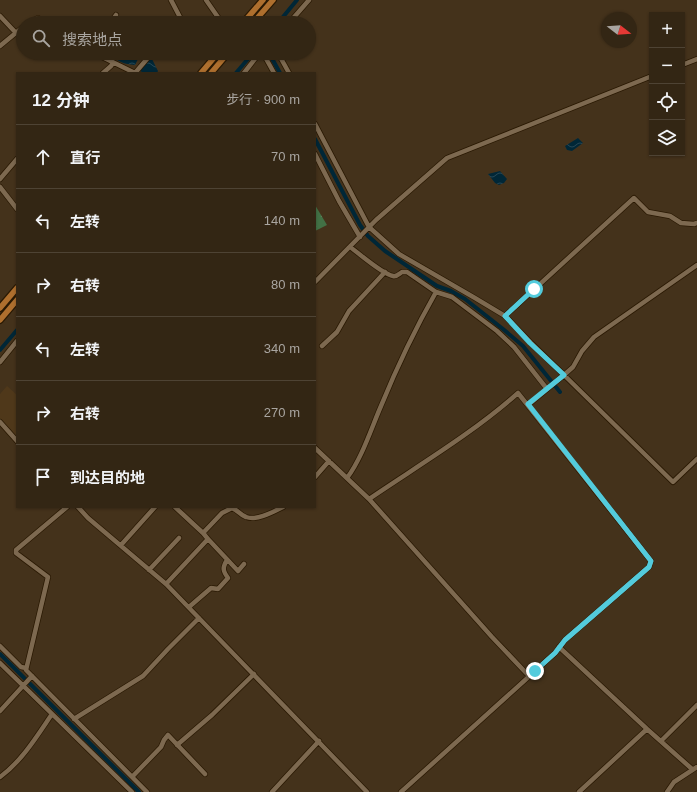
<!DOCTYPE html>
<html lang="zh">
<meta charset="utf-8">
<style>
:root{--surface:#332614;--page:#3e3222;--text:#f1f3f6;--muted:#a9a5a0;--line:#4e4334}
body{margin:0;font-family:Arial,"Noto Sans SC",sans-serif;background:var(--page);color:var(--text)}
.controls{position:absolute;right:12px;top:12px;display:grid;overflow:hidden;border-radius:0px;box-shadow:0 1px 3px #0004}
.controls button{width:36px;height:36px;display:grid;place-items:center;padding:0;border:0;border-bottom:1px solid var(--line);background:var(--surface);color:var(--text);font:20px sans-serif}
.compass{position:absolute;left:601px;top:12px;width:36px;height:36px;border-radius:50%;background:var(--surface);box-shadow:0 1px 3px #0004;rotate:107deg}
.stop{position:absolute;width:12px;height:12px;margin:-9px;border:3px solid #53cbdc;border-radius:50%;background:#fff}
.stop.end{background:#53cbdc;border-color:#fff;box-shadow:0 1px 4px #0008}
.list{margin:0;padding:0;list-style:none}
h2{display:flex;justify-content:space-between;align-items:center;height:52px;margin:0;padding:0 16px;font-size:17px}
h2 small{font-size:13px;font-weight:400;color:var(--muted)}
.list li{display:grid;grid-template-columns:26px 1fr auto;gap:12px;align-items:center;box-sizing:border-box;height:64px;padding:0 16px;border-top:1px solid var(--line)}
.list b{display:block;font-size:15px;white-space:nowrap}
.list em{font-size:13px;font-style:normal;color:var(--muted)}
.icon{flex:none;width:22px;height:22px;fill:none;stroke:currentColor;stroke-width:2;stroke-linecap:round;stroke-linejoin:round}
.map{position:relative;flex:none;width:697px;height:792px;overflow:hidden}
.search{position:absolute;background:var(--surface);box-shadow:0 1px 3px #0004;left:16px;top:16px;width:300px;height:44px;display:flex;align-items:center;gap:10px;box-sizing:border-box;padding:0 14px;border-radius:22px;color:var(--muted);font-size:15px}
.panel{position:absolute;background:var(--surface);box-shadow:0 1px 3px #0004;left:16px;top:72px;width:300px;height:436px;border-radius:0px}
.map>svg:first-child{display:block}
.built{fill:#4f381a}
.forest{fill:url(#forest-firs)}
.water{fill:url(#water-waves)}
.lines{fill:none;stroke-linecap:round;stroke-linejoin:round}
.canal{stroke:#002737;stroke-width:4}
.minor-casing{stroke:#2a1903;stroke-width:6}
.major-casing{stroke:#2a1903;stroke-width:8}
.minor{stroke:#7d6950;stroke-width:4.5}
.major{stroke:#ae6f2e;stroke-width:5.5}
.route{stroke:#53cbdc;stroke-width:5}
</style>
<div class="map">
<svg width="697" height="792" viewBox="0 0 697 792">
<defs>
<pattern id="forest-firs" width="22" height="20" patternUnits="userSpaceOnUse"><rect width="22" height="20" fill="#427145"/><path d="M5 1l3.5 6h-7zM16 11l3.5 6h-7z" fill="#5e865f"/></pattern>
<pattern id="water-waves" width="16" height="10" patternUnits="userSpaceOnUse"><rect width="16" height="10" fill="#002737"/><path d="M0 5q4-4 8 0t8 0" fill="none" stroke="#264754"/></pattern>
</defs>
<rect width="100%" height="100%" fill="#44321b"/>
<path class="built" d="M7,386L17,395V445L0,426V394Z"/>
<path class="forest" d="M315,205L327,225L315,231Z"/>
<path class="water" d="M110,53H141L135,65C124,64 117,62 110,53Z
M149,59H152L158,71L157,73H144L140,71Z
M578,138L583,143L572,151L567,150L565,146Z
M500,171L507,179L504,183L499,185L495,183L488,174Z"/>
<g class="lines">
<path class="canal" d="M278,23L297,0
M269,53L280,73
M236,73L253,53
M315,139L360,225L368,236L385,251L437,286L451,291L465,299L503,329L523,346L560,392
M0,350L17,330
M0,654L139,792"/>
<defs>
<path id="minor" d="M171,0L183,23
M206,0L222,23
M0,16L16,33
M29,23L38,18L47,23
M110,23L116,15
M289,23L309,0
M0,46L23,27
M94,53L135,73
M278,53L289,73
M682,65L697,59
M103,73L111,66L113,63
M135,73L152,53
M244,73L258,55H264L274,73
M315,124L369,227L399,254L475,298L505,316L531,343L564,375L573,367L582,351L594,337L697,265
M315,154L339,201L360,237
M0,179L17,159
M0,187L17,209
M350,247C360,254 382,274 393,276C397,277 399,274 402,272H407L436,292L452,297L497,331L514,347L547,389
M315,282L376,220L447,158L652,76
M505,316L634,198L648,212L670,216L681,223L694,224L697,223
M322,346L337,332L349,311L385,272
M0,362L17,341
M528,405L564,375L673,482L697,459
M0,422L17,441
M315,448L369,499L492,637L529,676
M315,477L329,461
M347,478C362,458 371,429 381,406C397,367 415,329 436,292
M369,499C419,465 473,433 518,393L651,561L649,567L565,640L555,653L401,792
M67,507L16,550V553L48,577L26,670L147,792
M78,507L88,518L166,584L367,792
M203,533L222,513L232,508C238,510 240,515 246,517C257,521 273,512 283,507
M208,539L238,571L244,564
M121,545L155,507
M149,570L179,538
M166,584L208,539L203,533L175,507
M189,607L211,588L218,589L228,578C223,571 222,568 227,560
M0,646L21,667L26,668
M559,647L647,729L692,769
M0,663L132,792
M0,711L32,676
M74,719L143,676L168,649L199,618
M661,741L697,705
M177,745L212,715L254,674
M0,777C22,761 37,736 52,714
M132,777L161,747L164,740L168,735L205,774
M272,792L319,741
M579,792L647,729
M667,792L674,782L697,767"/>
<path id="major" d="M243,23L263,0
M253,23L273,0
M201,73L218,53
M211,73L228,53
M0,308L17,288
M0,320L17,300"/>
</defs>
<use href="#minor" class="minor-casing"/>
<use href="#major" class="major-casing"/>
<use href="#minor" class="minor"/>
<use href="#major" class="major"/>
</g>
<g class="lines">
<path class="route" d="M534,289L505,316L530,343L564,375L528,404L651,561L649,567L565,640L555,653L535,671"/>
</g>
</svg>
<div class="controls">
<button>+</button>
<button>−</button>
<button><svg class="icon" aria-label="locate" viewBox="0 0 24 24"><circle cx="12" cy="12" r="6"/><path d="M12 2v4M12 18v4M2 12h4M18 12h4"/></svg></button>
<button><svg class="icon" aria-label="layers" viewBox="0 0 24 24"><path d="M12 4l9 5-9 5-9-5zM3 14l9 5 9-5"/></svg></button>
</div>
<svg class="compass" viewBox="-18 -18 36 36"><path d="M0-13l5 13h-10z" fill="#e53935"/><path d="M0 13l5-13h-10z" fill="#a9a5a0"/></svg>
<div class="stop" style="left:534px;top:289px"></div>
<div class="stop end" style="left:535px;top:671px"></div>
<div class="search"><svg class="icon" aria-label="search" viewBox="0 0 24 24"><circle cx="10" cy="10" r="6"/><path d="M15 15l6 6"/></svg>搜索地点</div>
<section class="panel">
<h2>12 分钟<small>步行 · 900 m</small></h2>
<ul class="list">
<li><svg class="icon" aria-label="ahead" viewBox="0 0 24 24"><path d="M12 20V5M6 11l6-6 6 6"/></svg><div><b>直行</b></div><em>70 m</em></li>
<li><svg class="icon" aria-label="left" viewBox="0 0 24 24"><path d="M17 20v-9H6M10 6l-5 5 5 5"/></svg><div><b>左转</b></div><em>140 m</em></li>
<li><svg class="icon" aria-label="right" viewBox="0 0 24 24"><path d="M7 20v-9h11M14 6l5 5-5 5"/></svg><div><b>右转</b></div><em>80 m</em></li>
<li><svg class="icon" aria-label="left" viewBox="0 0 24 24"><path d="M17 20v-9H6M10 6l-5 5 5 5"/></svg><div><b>左转</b></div><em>340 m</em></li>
<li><svg class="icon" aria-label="right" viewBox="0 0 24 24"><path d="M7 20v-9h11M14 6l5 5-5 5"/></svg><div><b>右转</b></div><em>270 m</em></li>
<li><svg class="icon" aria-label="arrive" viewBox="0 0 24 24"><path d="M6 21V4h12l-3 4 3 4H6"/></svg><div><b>到达目的地</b></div></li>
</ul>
</section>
</div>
